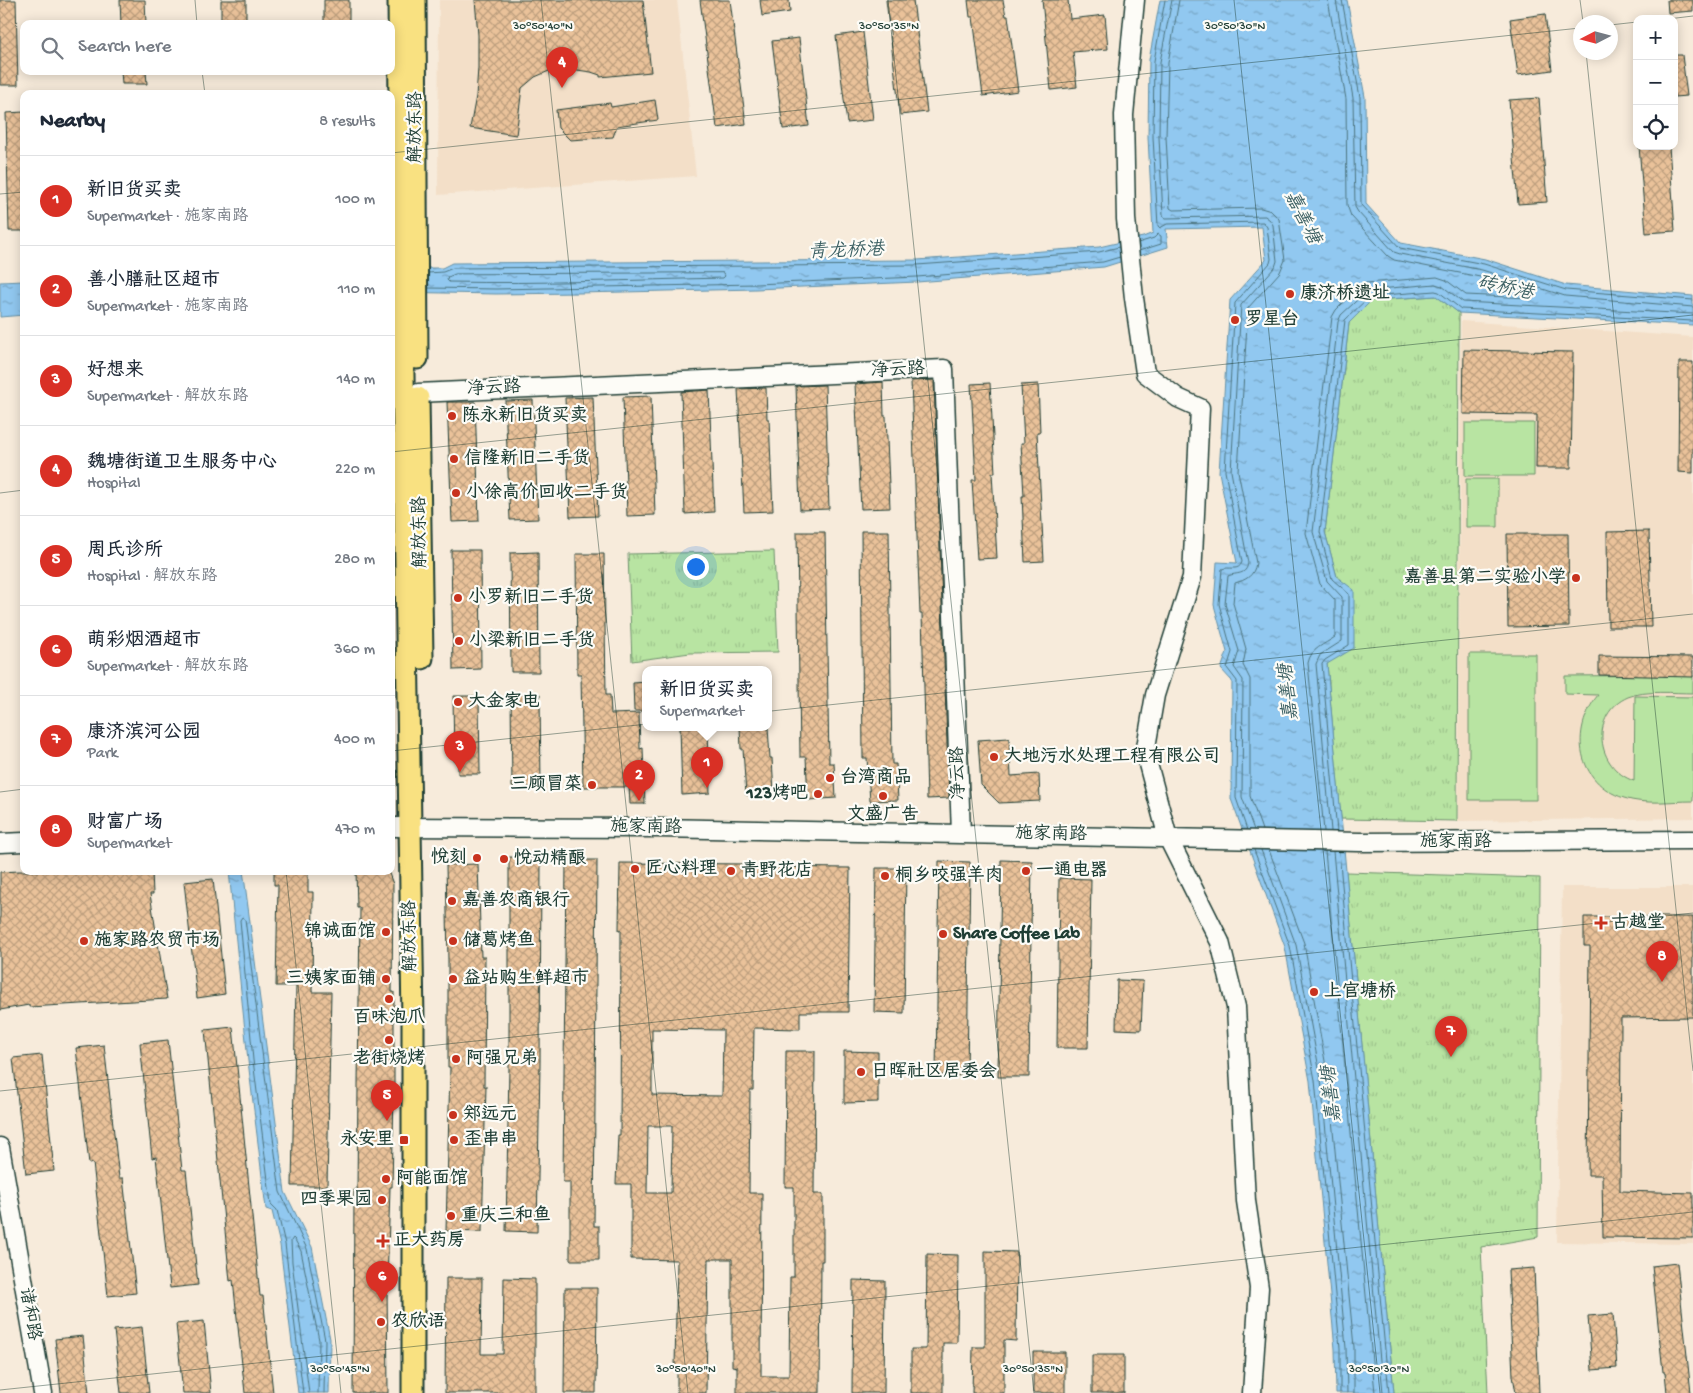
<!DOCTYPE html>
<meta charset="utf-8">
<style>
:root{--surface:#fff;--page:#f6f6f7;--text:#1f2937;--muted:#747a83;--line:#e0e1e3;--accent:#d93025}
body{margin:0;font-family:"Gochi Hand","LXGW WenKai TC",sans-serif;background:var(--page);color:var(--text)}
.controls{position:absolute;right:15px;top:15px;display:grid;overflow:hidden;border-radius:10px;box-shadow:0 2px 12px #0003}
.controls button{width:45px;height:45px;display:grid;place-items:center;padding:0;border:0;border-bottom:1px solid var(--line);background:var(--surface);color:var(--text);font:25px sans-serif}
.compass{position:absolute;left:1573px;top:15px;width:45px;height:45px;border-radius:50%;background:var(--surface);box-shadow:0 2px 12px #0003;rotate:264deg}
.you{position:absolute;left:695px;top:566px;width:18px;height:18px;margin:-12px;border:4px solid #fff;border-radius:50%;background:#1a73e8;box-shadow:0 0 0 8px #1a73e833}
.badge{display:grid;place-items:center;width:32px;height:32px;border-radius:50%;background:var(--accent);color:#fff;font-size:16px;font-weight:700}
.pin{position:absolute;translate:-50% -41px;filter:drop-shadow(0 1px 2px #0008)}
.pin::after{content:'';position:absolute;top:26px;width:18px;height:15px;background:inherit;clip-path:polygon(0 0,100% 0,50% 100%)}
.popup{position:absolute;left:642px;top:666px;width:130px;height:65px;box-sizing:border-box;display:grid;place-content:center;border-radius:10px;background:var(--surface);filter:drop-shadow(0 1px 4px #0005);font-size:16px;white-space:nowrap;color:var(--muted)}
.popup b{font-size:19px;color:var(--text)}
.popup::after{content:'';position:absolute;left:50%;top:100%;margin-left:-10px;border:10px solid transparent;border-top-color:var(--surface)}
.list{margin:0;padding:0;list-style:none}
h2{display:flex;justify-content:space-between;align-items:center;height:65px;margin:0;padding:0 20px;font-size:21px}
h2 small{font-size:16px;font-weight:400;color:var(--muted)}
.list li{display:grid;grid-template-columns:32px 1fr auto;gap:15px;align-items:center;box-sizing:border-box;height:90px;padding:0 20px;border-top:1px solid var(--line)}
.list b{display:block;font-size:19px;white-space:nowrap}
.list p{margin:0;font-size:16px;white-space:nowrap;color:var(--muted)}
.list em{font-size:16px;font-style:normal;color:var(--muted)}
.icon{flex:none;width:28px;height:28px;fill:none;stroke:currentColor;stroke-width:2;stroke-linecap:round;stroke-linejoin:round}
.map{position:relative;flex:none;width:1693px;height:1393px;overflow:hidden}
.search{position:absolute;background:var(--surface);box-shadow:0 2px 12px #0003;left:20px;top:20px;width:375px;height:55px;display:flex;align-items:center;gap:12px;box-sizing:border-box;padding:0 18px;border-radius:10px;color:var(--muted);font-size:19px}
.panel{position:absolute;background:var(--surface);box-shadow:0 2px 12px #0003;left:20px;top:90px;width:375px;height:785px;border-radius:10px}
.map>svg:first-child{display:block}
.built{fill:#f3dfc8}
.grass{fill:url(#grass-tufts);stroke:#6c906b}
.pitch{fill:#b8e4a2;stroke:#6c906b}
.water{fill:url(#water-ripples);stroke:#6390a5}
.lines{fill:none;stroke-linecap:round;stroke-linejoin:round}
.shore{stroke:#4d757f;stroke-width:1}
.building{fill:url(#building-cross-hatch);stroke:#1f3d34;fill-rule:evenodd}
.minor-casing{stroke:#1f3d34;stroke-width:21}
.major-casing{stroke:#1f3d34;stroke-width:25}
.minor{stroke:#fdfcf7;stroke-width:18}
.major{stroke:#f9e181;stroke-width:21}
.ticks{fill:none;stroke:#1f3d34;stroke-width:1;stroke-opacity:0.45}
.poi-dot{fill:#c8321e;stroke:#fdfcf7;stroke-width:2}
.labels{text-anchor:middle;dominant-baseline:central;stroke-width:4.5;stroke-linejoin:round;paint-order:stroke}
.street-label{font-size:18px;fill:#1f3d34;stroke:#fdfcf7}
.poi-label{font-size:18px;font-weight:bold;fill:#1f3d34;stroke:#fdfcf7;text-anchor:start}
.water-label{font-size:19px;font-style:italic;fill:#3c6063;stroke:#fdfcf7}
.ticks-label{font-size:12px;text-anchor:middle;fill:#1f3d34;stroke:#fdfcf7;stroke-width:4.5;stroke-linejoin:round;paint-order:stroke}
</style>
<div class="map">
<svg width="1693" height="1393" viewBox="0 0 1693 1393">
<defs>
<pattern id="grass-tufts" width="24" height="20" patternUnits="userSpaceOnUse" patternTransform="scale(1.25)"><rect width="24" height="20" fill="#b8e4a2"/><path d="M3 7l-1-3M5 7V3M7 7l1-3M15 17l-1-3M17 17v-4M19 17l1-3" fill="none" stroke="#9ec48c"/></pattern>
<pattern id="water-ripples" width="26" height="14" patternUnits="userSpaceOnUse" patternTransform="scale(1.25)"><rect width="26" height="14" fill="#91c8f0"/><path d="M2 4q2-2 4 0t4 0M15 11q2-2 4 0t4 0" fill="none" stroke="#76a4c3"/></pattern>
<pattern id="building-cross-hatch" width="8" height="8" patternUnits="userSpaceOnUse" patternTransform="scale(1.25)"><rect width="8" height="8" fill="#eac29a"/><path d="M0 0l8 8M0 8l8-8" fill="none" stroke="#bd9f7e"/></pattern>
</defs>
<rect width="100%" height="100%" fill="#f7ebdb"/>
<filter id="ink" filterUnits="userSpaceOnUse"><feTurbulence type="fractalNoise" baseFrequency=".02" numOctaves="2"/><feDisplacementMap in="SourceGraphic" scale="10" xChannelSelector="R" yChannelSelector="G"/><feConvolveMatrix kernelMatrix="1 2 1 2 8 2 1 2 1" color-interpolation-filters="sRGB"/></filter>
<g filter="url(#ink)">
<path class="built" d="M439,0H677L696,176L438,195Z
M1461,321L1693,337V818L1458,821Z
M1562,887H1693V1244L1557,1242Z"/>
<path class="grass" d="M1436,296L1459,313L1457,821L1341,819L1327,664L1337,577L1325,532L1349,323L1372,300Z
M774,551L778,652L690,653L632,661L628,554Z
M1346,872L1540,878L1538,1237L1481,1247L1488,1393H1394Z"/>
<path class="pitch" d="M1465,423H1534V476H1465Z
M1466,479H1498V527H1466Z
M1469,654H1536V800H1469Z
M1693,675V693C1674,693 1645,690 1628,697C1589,714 1596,768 1634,781L1635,696L1693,697V801C1671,801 1645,805 1624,798C1577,783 1569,731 1598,695L1565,694V676Z"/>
<path class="water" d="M1160,0H1347L1365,97L1366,204L1401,243L1485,259L1566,285L1693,296V325L1459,313L1436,296L1372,300L1349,323L1325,532L1337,577L1354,590V648L1327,664L1394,1393H1336L1335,1349L1310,1081L1285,947L1231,799L1232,681L1221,669L1227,652L1214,605L1217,562L1237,563L1219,472L1230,300L1266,260L1262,227L1166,229L1168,247L1104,267L917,282L756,289L579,293L496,294L391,292V268H442L452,263L917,260L1099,247L1143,237L1153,233L1148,137L1149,60Z
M24,281V315L0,317V282Z
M229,871H243L245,884L285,1192L312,1247L330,1339L329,1393H298L280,1245L272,1211L266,1209L248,1061Z"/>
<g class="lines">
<path class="shore" d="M1165,0L1154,61L1153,137L1158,226L1160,228L1167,224L1263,222L1267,227L1271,259L1270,263L1235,303L1225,471L1242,562C1239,572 1229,566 1222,569L1219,604L1232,652L1227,668L1237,681L1236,798L1247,830
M1172,0L1160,62L1159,137L1163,216L1166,218L1265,216L1270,220L1273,225L1277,261L1275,267L1241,305L1231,471L1248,563C1246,576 1237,572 1228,576L1225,604L1239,651L1234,667L1243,680L1242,797L1254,830
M1179,0L1168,63L1166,137L1170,208L1173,210L1261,208L1271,211L1279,219L1285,260L1280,272L1248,308L1238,471L1256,563C1254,576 1246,580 1235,583L1233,603L1246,649L1243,665L1250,679V796L1262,830
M1336,0L1353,98L1355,207L1358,212L1394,252L1400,254L1482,270L1565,296L1693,307
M1342,0L1360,97L1361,205L1400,248L1484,264L1566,290L1693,300
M1138,243L1154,238L1158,234L1161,236V244L1139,251
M428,273L443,272L453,268L917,265L1099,252L1119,247
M723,273L725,276L723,278C632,280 540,284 449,282L447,280L448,277L455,274Z
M428,288L496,289L756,284L917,277L1103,262L1120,257
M1324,831L1308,663C1311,648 1324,645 1335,637V600L1320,584L1306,533L1332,317L1336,310L1358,288L1366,283L1437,277L1446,280L1466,295L1530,298L1533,296L1531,293L1480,277L1394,260L1388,256L1351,216L1347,205L1346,99L1328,0
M1331,831L1316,664L1320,655L1342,641V597L1327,581L1313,532L1338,322L1341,315L1368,290L1435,284L1442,286L1463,302L1693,314
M1337,832L1322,664L1325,660L1349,645V594L1332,579L1320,532L1345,320L1370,296L1435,291L1439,292L1461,309L1693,321
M1254,850L1290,946L1315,1080L1340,1348V1393
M1261,850L1296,945L1321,1079L1346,1348L1347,1393
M1269,850L1304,943L1328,1078L1354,1347V1393
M1325,851L1375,1393
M1333,851L1383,1393
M1339,852L1389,1393
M303,1393L285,1244L277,1210L271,1204L253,1060L240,920L242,917L245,919L280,1192L307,1249L325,1340L324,1393
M309,1393L292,1262L291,1241L293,1238L295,1240L301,1251L319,1340L318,1393"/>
</g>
<path class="building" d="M0,0H16L18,85H0Z
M120,0H145L146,24H121Z
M221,0H246V24H221Z
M324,0H349V24H324Z
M475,0H643L651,72L600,77V75L591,72L570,69L549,71L535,77L522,88L516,135L470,128L476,96L478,68V35Z
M700,0H730L746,124L717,128Z
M760,0H789L790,12L762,16Z
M886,0H913L927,112L900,115Z
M968,0H1003L1006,16H1008L1018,91L983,96L973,17H970Z
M1042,0H1068L1070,19L1105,15L1108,49L1073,52L1077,87L1051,90Z
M1667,0H1693V11L1668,13Z
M1545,14L1552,70L1518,75L1510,19Z
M863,32L873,120L847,123L836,36Z
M799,38L809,126L783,129L772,41Z
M1674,55H1682L1687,96L1674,97Z
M121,71H146L147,84H122Z
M1539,98L1547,202L1518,204L1509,100Z
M655,100L658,120L617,126L613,137L570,140L558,128L556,110L610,103L611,107Z
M24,112V231H9L6,113Z
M1639,146H1669L1675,231L1646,233Z
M1464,350L1573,352L1571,468H1536L1537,415L1463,414Z
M1679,362H1693V473L1678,472Z
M934,380L949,798L927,799L922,614H920L911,381Z
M883,382L884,416H886L890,508L861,509L855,384Z
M990,383L995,473H992L997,558L977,559L972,480H976L971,384Z
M1038,384L1040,432H1037L1044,561L1025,562L1022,496H1024L1021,443H1024L1021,385Z
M825,385L829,509L800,510L796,386Z
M766,388L767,419H769L773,511L744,512L738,389Z
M709,390L714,512L685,514L681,392Z
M651,396L655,515L627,516L623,397Z
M593,397L598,516L570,517L565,398Z
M533,400L538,519L510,520L505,401Z
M447,402H475L479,521L452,522Z
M861,531H889L892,764H896L898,800L870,801L867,758H863Z
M1649,531L1651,627H1608L1607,532Z
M797,532H825L829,763H834L836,798L808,800L806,757H800Z
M1507,534H1568L1569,626L1508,627Z
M451,550H480L481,669L453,670Z
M538,552L539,672H511L510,553Z
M576,554H604L606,695H610L611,714L639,713L640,749L643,748L645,804H630L629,787H583L581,674H577Z
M1599,656L1693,657V677L1599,675Z
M646,682V711H634L633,683Z
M540,694L541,787H512L511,695Z
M453,696H479L480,774H458V761H454Z
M680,727H708L710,793L682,795Z
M740,727H768L770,758H772L774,794L746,795L743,749H741Z
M1009,738L1011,776L1039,774L1040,801L999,803L981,785L978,740Z
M509,857L541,858L540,1065L537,1232L506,1231L509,1067Z
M566,860H597L594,1226H599V1260H570V1182H563Z
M1001,860L1032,861L1029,1077H998Z
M939,861L970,862L967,1076L936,1075Z
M620,863L749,864V867L850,868L848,1012H800V1029L754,1028L753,1090H750L749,1193H762L761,1376H789L790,1277H794V1187H785L786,1051H815L814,1194H823V1261H821L820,1393H737V1367L732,1366V1259H708L706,1393H677V1368H675L677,1260L631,1259V1184H616L618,1135H620L621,930H619ZM652,1029L723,1030L722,1096L652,1095ZM648,1126H672L671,1193H647Z
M478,864L481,957H485L484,1086H486L482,1232L446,1231L450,1067H448V960L446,865Z
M876,868H906L904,1013L874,1012Z
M19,871H152L153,894H150L167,999L29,1007V1005L0,1010V872Z
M274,871H308V892H313L312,992H331L327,1186H292L296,986H276L278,885H274Z
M356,871H388L393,884L392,992H394V1092L392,1187H390L387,1285L388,1393H353L354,1190H357L358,1086L360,908H357Z
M1059,878L1091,879L1088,1048H1057Z
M213,879L225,994L197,998L184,882Z
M1584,917H1693V1017L1621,1018L1620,1191L1693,1193V1238L1603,1237L1602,1175H1588L1590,946H1584Z
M1117,980L1143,981L1141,1030L1116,1029Z
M233,1027L260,1296H263L273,1393H245L233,1280L230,1281L205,1030Z
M168,1040L182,1170H186L198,1285L170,1288L156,1157L152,1158L140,1043Z
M104,1045L119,1178H123L136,1293L108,1296L93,1163L89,1164L76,1048Z
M844,1051L878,1052V1102L844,1103Z
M42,1055L54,1171L26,1174L13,1058Z
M985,1251L1017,1252L1016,1341L1004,1340V1393H972L973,1347H985Z
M927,1254L958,1255L957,1343H943V1393H911V1349H926Z
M1677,1263L1691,1393H1667L1665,1372H1663L1652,1266Z
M1534,1268L1539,1393H1516L1513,1376L1508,1270Z
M446,1278H482L481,1354H503L504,1278L535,1279V1393H445Z
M853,1280L885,1281L884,1393H852Z
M565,1288H597L596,1393H564Z
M1613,1314L1617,1368L1592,1370L1588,1316Z
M204,1321L211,1393H183L176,1324Z
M142,1327L149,1393H121L114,1330Z
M83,1336L89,1393H61L55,1339Z
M1033,1352H1065V1393H1033Z
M1092,1355H1124V1393H1092Z"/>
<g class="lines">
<defs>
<path id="minor" d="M1135,0L1124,115L1126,219L1134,298L1145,373L1178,398L1200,408L1192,577L1155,695L1145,753L1168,838L1220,942L1236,1007L1246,1201L1259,1288L1252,1393
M418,393L944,369L961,834
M391,827L659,828L1360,842L1693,840
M0,843L24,842
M0,1147L43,1393"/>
<path id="major" d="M399,0L402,310L413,1021V1393
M415,0L417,358
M418,398L422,658"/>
</defs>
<use href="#minor" class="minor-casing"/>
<use href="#major" class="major-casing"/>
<use href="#minor" class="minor"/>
<use href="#major" class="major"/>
</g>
</g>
<path class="ticks" d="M195,0L197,24M541,0L688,1393M888,0L1034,1393M1234,0L1380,1393M1580,0L1583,22M1668,19L1693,16M1610,25L1637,22M1586,52L1693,1071M202,71L205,94M391,153L1580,28M0,194L24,192M391,452L1693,315M0,493L24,490M391,751L1693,614M0,792L24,789M286,871L341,1393M0,1091L1693,913M0,1390L1693,1212"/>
<g class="poi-dot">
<circle cx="1290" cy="294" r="5"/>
<circle cx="1235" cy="320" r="5"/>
<circle cx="452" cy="416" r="5"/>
<circle cx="454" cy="459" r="5"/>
<circle cx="456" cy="493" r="5"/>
<circle cx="1576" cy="578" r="5"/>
<circle cx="458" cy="598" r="5"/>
<circle cx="459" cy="641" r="5"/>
<circle cx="458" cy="702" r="5"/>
<circle cx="994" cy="757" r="5"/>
<circle cx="830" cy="778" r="5"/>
<circle cx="592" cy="785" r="5"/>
<circle cx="818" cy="794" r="5"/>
<circle cx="883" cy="796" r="5"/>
<circle cx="477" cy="858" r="5"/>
<circle cx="504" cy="859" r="5"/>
<circle cx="635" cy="869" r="5"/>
<circle cx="731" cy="871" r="5"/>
<circle cx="1026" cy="871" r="5"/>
<circle cx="885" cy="876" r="5"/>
<circle cx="452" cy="901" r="5"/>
<path d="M1598.5 915.5h5v5h5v5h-5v5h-5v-5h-5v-5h5z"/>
<circle cx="386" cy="932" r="5"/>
<circle cx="943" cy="934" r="5"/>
<circle cx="84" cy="941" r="5"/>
<circle cx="453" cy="941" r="5"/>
<circle cx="386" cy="979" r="5"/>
<circle cx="453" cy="979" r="5"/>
<circle cx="1314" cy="992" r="5"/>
<circle cx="389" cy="999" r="5"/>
<circle cx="389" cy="1040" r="5"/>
<circle cx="456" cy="1059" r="5"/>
<circle cx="861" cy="1072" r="5"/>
<circle cx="453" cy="1115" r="5"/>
<rect x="399" y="1135" width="10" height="10" rx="2.5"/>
<circle cx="454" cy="1140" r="5"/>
<circle cx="386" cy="1179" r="5"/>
<circle cx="382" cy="1200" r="5"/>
<circle cx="451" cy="1216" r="5"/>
<path d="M380.5 1233.5h5v5h5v5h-5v5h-5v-5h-5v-5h5z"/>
<circle cx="381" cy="1322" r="5"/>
</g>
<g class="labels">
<g class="street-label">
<text transform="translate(416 127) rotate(-90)">解放东路</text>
<text transform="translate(898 371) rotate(-3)">净云路</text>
<text transform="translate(494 389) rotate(-3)">净云路</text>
<text transform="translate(421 532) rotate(-91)">解放东路</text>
<text transform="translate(959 773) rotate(-92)">净云路</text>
<text transform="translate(646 828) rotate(1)">施家南路</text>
<text transform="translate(1051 835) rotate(1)">施家南路</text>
<text x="1456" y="842">施家南路</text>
<text transform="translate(411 936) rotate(-91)">解放东路</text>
<text transform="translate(29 1314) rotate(80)">诸和路</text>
</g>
<g class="poi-label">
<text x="1300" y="294">康济桥遗址</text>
<text x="1245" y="320">罗星台</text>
<text x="462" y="416">陈永新旧货买卖</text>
<text x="464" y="459">信隆新旧二手货</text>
<text x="466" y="493">小徐高价回收二手货</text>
<text x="1566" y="578" text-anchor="end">嘉善县第二实验小学</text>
<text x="468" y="598">小罗新旧二手货</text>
<text x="469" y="641">小梁新旧二手货</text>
<text x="468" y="702">大金家电</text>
<text x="1004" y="757">大地污水处理工程有限公司</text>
<text x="840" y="778">台湾商品</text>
<text x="582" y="785" text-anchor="end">三顾冒菜</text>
<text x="808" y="794" text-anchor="end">123烤吧</text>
<text x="883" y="815" text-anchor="middle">文盛广告</text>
<text x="467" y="858" text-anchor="end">悦刻</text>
<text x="514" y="859">悦动精酿</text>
<text x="645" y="869">匠心料理</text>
<text x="741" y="871">青野花店</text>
<text x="1036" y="871">一通电器</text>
<text x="895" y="876">桐乡咬强羊肉</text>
<text x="462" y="901">嘉善农商银行</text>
<text x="1611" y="923">古越堂</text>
<text x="376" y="932" text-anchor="end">锦诚面馆</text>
<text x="953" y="934">Share Coffee Lab</text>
<text x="94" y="941">施家路农贸市场</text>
<text x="463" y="941">储葛烤鱼</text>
<text x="376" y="979" text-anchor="end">三姨家面铺</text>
<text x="463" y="979">益站购生鲜超市</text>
<text x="1324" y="992">上官塘桥</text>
<text x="389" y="1018" text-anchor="middle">百味泡爪</text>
<text x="389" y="1059" text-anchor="middle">老街烧烤</text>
<text x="466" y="1059">阿强兄弟</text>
<text x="871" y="1072">日晖社区居委会</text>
<text x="463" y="1115">郑远元</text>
<text x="394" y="1140" text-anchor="end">永安里</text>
<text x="464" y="1140">歪串串</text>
<text x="396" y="1179">阿能面馆</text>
<text x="372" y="1200" text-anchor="end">四季果园</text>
<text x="461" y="1216">重庆三和鱼</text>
<text x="393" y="1241">正大药房</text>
<text x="391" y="1322">农欣语</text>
</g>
<g class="water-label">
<text transform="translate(1301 218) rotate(63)">嘉善塘</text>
<text transform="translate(846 252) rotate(-2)">青龙桥港</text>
<text transform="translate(1505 289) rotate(12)">砖桥港</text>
<text transform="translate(1290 692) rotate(-96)">嘉善塘</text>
<text transform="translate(1333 1094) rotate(-96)">嘉善塘</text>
</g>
</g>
<g class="ticks-label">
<text x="543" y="29">30°50'40"N</text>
<text x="889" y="29">30°50'35"N</text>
<text x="1235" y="29">30°50'30"N</text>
<text x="340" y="1372">30°50'45"N</text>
<text x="686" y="1372">30°50'40"N</text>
<text x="1033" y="1372">30°50'35"N</text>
<text x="1379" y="1372">30°50'30"N</text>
</g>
</svg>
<div class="controls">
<button>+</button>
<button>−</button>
<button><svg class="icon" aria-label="locate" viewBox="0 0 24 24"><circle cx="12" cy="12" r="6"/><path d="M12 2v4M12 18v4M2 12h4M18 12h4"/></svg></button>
</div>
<svg class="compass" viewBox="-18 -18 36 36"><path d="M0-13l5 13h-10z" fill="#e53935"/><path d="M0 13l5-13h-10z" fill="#747a83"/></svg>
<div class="you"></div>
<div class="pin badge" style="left:707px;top:788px">1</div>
<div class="popup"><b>新旧货买卖</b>Supermarket</div>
<div class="pin badge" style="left:639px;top:801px">2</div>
<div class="pin badge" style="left:460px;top:772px">3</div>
<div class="pin badge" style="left:562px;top:88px">4</div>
<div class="pin badge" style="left:387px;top:1121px">5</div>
<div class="pin badge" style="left:382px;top:1302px">6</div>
<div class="pin badge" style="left:1451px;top:1057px">7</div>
<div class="pin badge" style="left:1662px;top:982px">8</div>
<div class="search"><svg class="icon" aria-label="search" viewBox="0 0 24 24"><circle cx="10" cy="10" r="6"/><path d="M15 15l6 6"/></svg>Search here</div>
<section class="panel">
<h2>Nearby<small>8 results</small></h2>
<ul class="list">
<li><span class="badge">1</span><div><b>新旧货买卖</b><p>Supermarket · 施家南路</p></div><em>100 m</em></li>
<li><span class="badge">2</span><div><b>善小膳社区超市</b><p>Supermarket · 施家南路</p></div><em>110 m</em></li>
<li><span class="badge">3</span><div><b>好想来</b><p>Supermarket · 解放东路</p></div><em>140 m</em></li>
<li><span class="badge">4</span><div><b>魏塘街道卫生服务中心</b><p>Hospital</p></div><em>220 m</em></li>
<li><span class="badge">5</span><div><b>周氏诊所</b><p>Hospital · 解放东路</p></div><em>280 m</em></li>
<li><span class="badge">6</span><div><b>萌彩烟酒超市</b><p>Supermarket · 解放东路</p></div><em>360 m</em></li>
<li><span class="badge">7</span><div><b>康济滨河公园</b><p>Park</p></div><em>400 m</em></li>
<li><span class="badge">8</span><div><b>财富广场</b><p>Supermarket</p></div><em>470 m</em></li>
</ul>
</section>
</div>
